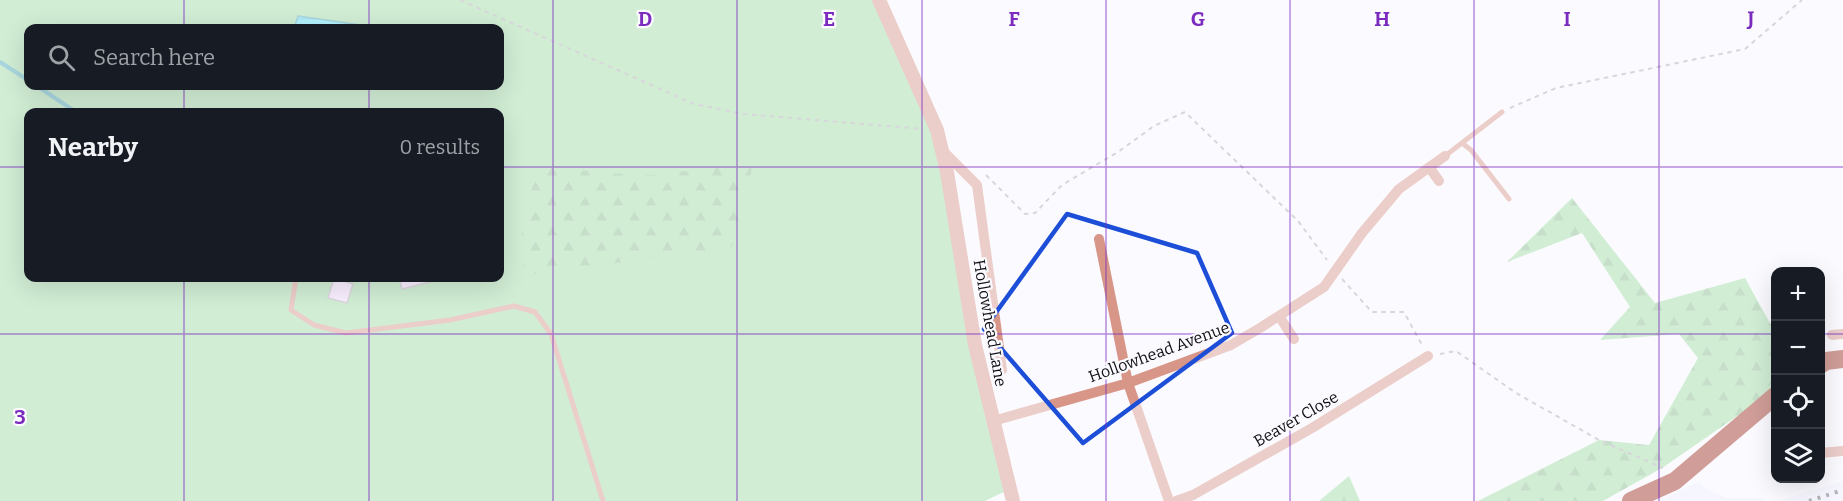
<!DOCTYPE html>
<meta charset="utf-8">
<style>
:root{--surface:#171b24;--page:#242831;--text:#f1f3f6;--muted:#9ea1a6;--line:#363941}
body{margin:0;font-family:Bitter,serif;background:var(--page);color:var(--text)}
.controls{position:absolute;right:18px;bottom:18px;display:grid;overflow:hidden;border-radius:12px;box-shadow:0 6px 24px #0002}
.controls button{width:54px;height:54px;display:grid;place-items:center;padding:0;border:0;border-bottom:2px solid var(--line);background:var(--surface);color:var(--text);font:30px sans-serif}
.list{margin:0;padding:0;list-style:none}
h2{display:flex;justify-content:space-between;align-items:center;height:78px;margin:0;padding:0 24px;font-size:26px}
h2 small{font-size:20px;font-weight:400;color:var(--muted)}
.icon{flex:none;width:33px;height:33px;fill:none;stroke:currentColor;stroke-width:2;stroke-linecap:round;stroke-linejoin:round}
.map{position:relative;flex:none;width:1843px;height:501px;overflow:hidden}
.search{position:absolute;background:var(--surface);box-shadow:0 6px 24px #0002;left:24px;top:24px;width:480px;height:66px;display:flex;align-items:center;gap:15px;box-sizing:border-box;padding:0 21px;border-radius:12px;color:var(--muted);font-size:22px}
.panel{position:absolute;background:var(--surface);box-shadow:0 6px 24px #0002;left:24px;top:108px;width:480px;height:174px;border-radius:12px}
.map>svg:first-child{display:block}
.built{fill:#f0f0fe}
.green{fill:#9edca1;fill-rule:evenodd}
.forest{fill:url(#forest-firs)}
.water{fill:url(#water-rules);stroke:#45a8b7;stroke-width:1.5}
.lines{fill:none;stroke-linecap:round;stroke-linejoin:round}
.stream{stroke:#45a8b7;stroke-width:4}
.building{fill:#f4defe;stroke:#b2adb5;stroke-width:1.5}
.path{stroke:#acacb0;stroke-width:2;stroke-dasharray:4.5 4.5;stroke-linecap:butt}
.service{stroke:#d89689;stroke-width:5}
.minor{stroke:#d89689;stroke-width:10}
.tertiary{stroke:#d89689;stroke-width:14}
.trunk{stroke:#9c2c1b;stroke-width:18}
.rail{stroke:#616165;stroke-width:4;stroke-dasharray:3 6;stroke-linecap:butt}
.marked{fill:none;stroke:#1d4ed8;stroke-width:4.5;stroke-linejoin:round}
.grid{fill:none;stroke:#7b2cbf;stroke-width:1.5;stroke-opacity:0.55}
.labels{text-anchor:middle;dominant-baseline:central;stroke-width:4.5;stroke-linejoin:round;paint-order:stroke}
.street-label{font-size:16px;fill:#111115;stroke:#fbfbff}
.grid-label{font-size:20px;text-anchor:middle;font-weight:bold;fill:#7b2cbf;stroke:#fbfbff;stroke-width:4.5;stroke-linejoin:round;paint-order:stroke}
</style>
<div class="map">
<svg width="1843" height="501" viewBox="0 0 1843 501">
<defs>
<pattern id="forest-firs" width="22" height="20" patternUnits="userSpaceOnUse" patternTransform="scale(1.5)"><rect width="22" height="20" fill="#9edca1"/><path d="M5 1l3.5 6h-7zM16 11l3.5 6h-7z" fill="#87bc8a"/></pattern>
<pattern id="water-rules" width="6" height="5" patternUnits="userSpaceOnUse" patternTransform="scale(1.5)"><rect width="6" height="5" fill="#5be8fd"/><path d="M0 2.5h6" fill="none" stroke="#4ec6d8"/></pattern>
</defs>
<rect width="100%" height="100%" fill="#fbfbff"/>
<path class="built" d="M1699,481L1707,489L1727,498H1764L1765,501H1658Z
M1843,481V501H1779L1806,492Z"/>
<path class="green" d="M0,0H879L924,97L1010,489L985,501H0ZM28,28H500V86H28ZM28,112H500V278H28Z"/>
<path class="forest" d="M753,162L743,217L732,247L523,276L521,217L541,164L601,173L654,175Z
M1572,198L1655,303L1745,278L1775,332V390L1662,468L1603,501H1478L1599,440L1649,445L1698,358L1679,334L1600,340L1630,307L1582,233L1507,262Z
M1349,476L1360,501H1319Z"/>
<path class="water" d="M298,16L374,27V28H294Z"/>
<g class="lines">
<path class="stream" d="M0,62L28,80
M37,86L76,112"/>
</g>
<path class="building" d="M334,278L353,284L347,303L328,298Z
M399,278H446L402,289Z"/>
<g class="lines">
<path class="path" d="M460,0L694,104L743,114L923,129
M1510,108L1556,88L1745,49L1802,0
M986,175L1025,214L1035,213L1062,185L1118,152L1154,126L1185,112L1298,221L1327,260
M1342,279L1372,312H1404L1422,345
M1440,354L1456,351L1516,393L1599,440L1663,468"/>
<path class="service" d="M1462,143L1471,150L1509,199
M1445,156L1502,112
M296,278L291,310L314,325L346,333L450,320L514,306L535,312L551,334L603,501"/>
<path class="minor" d="M942,150L977,185L1002,370
M1429,167L1439,181
M1099,239L1128,383L1169,501
M1279,316L1294,339
M1832,335L1843,334
M993,421L1128,383L1231,345L1260,328L1324,287L1362,233L1399,189L1445,156
M1820,453L1843,451
M1176,501L1193,495L1312,428L1428,356"/>
<path class="tertiary" d="M879,0L937,130L947,172L975,345L1013,501"/>
<path class="trunk" d="M1820,365L1826,361L1843,359
M1631,501L1675,481L1776,395"/>
<path class="rail" d="M1809,501L1843,490"/>
</g>
<path d="M0 0H1843V501H0ZM1067,214L1197,253L1232,333L1083,443L984,329Z" fill="#fbfbff" fill-opacity=".55" fill-rule="evenodd"/>
<path class="marked" d="M1067,214L1197,253L1232,333L1083,443L984,329Z"/>
<path class="grid" d="M184,0V28M369,0V28M553,0V501M737,0V501M922,0V501M1106,0V501M1290,0V501M1474,0V501M1659,0V501M184,86V112M369,86V112M0,167H28M500,167H1843M184,278V501M369,278V501M0,334H1776M1820,334H1843"/>
<g class="labels">
<g class="street-label">
<text transform="translate(990 323) rotate(80)">Hollowhead Lane</text>
<text transform="translate(1159 352) rotate(-20)">Hollowhead Avenue</text>
<text transform="translate(1296 419) rotate(-30)">Beaver Close</text>
</g>
</g>
<g class="grid-label">
<text x="645" y="26">D</text>
<text x="829" y="26">E</text>
<text x="1014" y="26">F</text>
<text x="1198" y="26">G</text>
<text x="1382" y="26">H</text>
<text x="1567" y="26">I</text>
<text x="1751" y="26">J</text>
<text x="20" y="424">3</text>
</g>
</svg>
<div class="controls">
<button>+</button>
<button>−</button>
<button><svg class="icon" aria-label="locate" viewBox="0 0 24 24"><circle cx="12" cy="12" r="6"/><path d="M12 2v4M12 18v4M2 12h4M18 12h4"/></svg></button>
<button><svg class="icon" aria-label="layers" viewBox="0 0 24 24"><path d="M12 4l9 5-9 5-9-5zM3 14l9 5 9-5"/></svg></button>
</div>
<div class="search"><svg class="icon" aria-label="search" viewBox="0 0 24 24"><circle cx="10" cy="10" r="6"/><path d="M15 15l6 6"/></svg>Search here</div>
<section class="panel">
<h2>Nearby<small>0 results</small></h2>
<ul class="list">
</ul>
</section>
</div>
